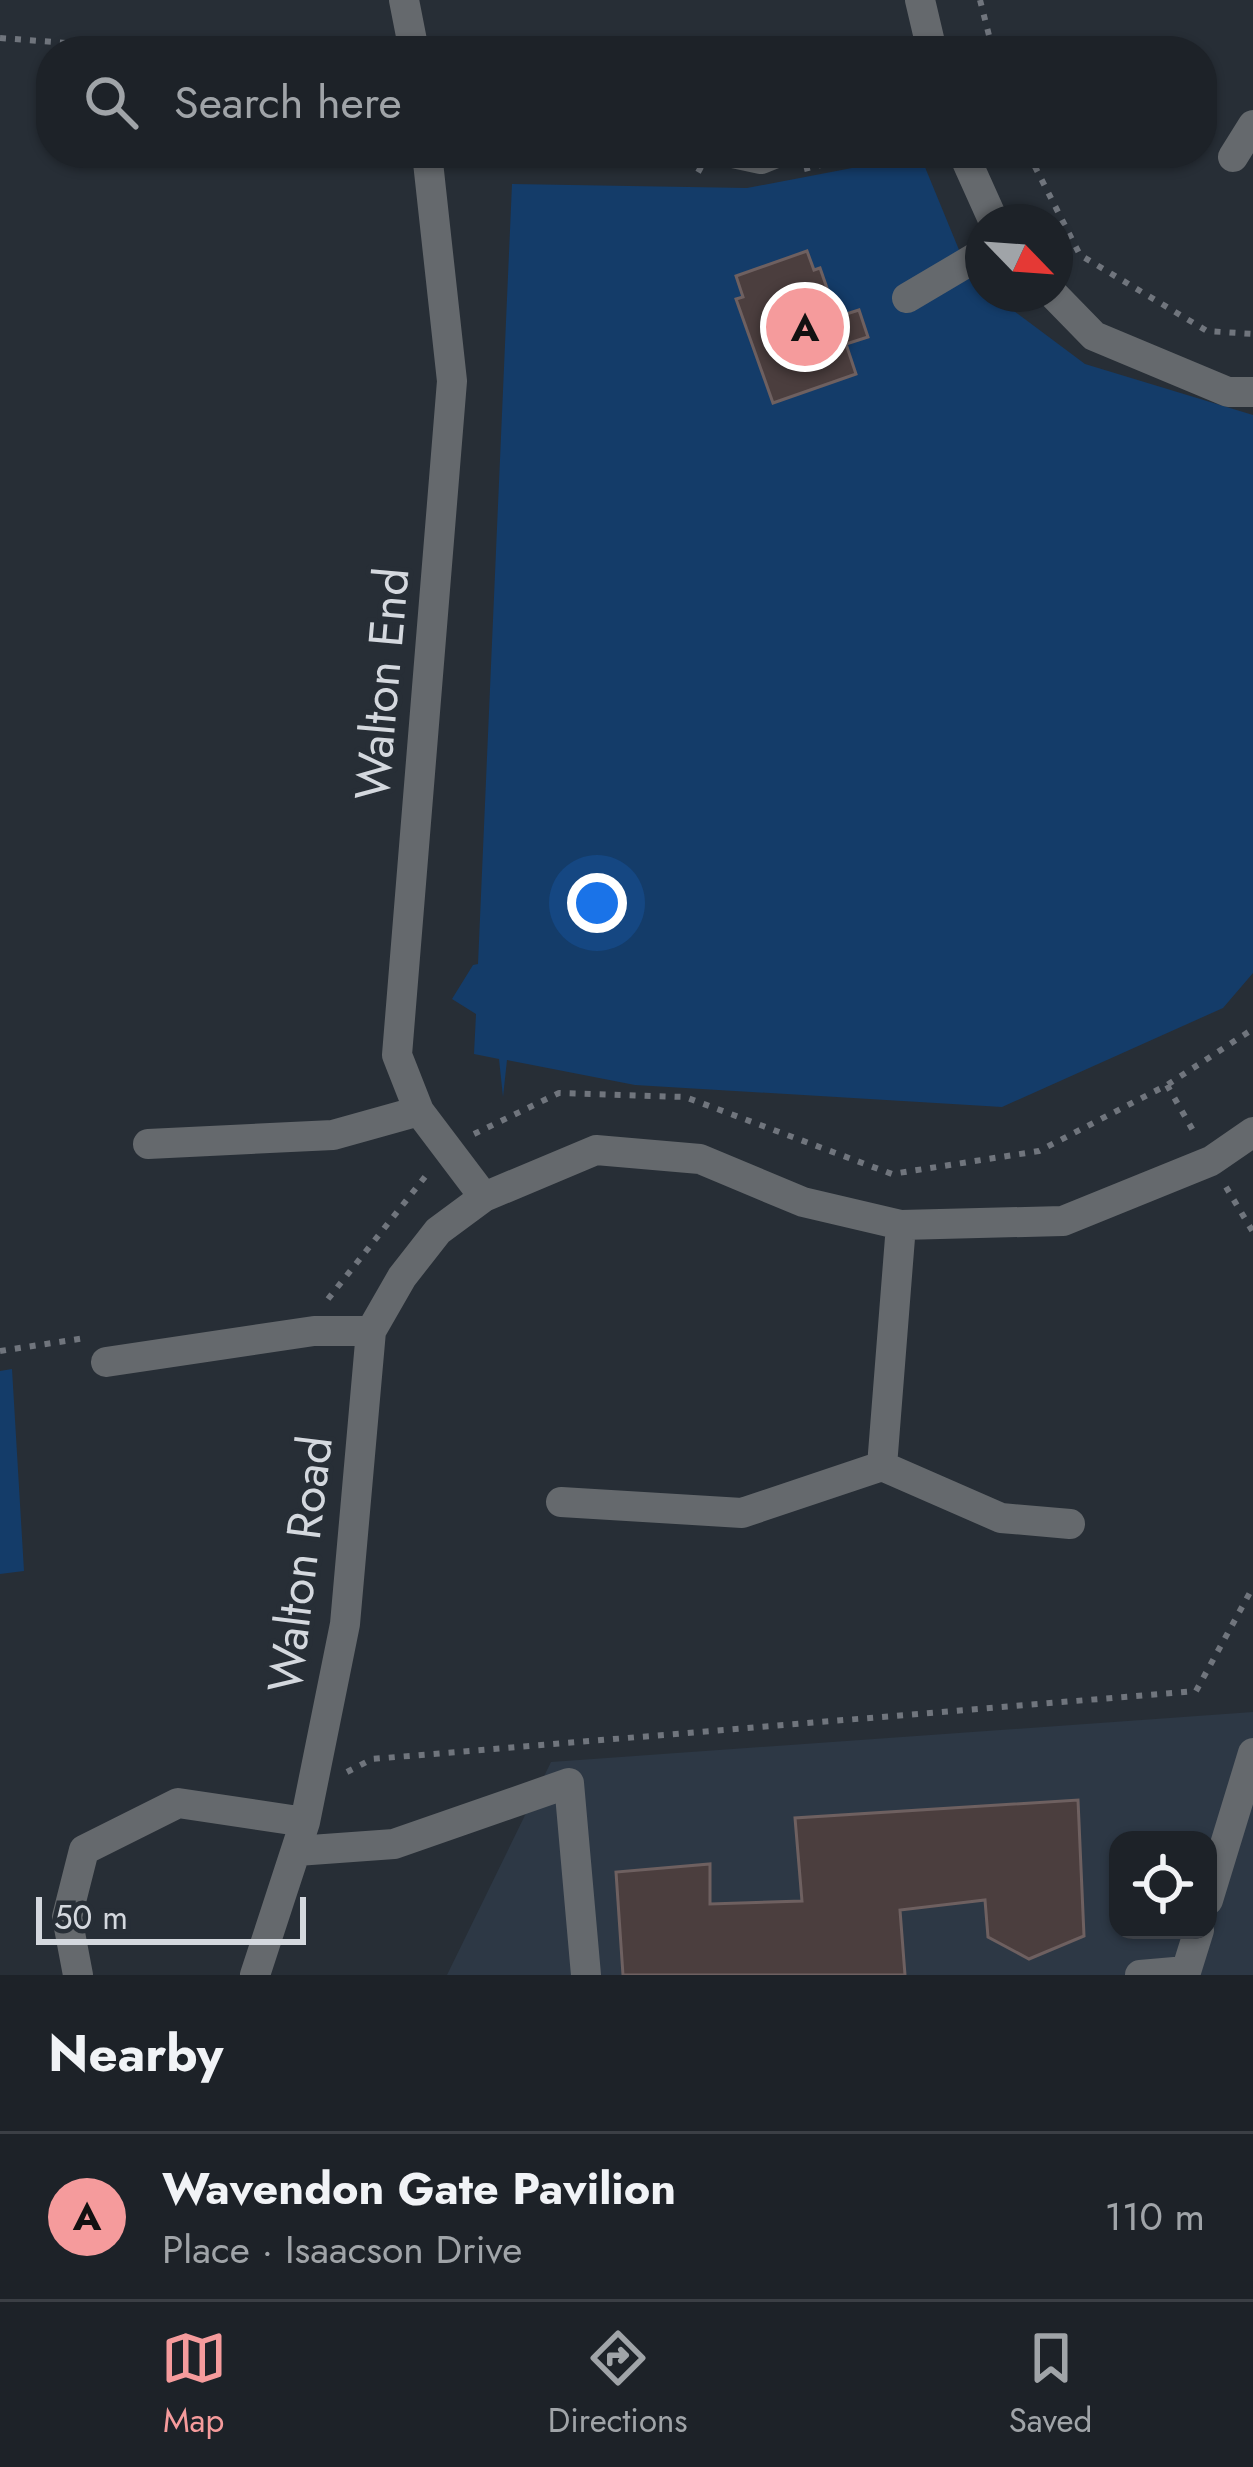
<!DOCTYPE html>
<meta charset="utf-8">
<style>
:root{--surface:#1d2228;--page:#2a2f34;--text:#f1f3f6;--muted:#a0a4a8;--line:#3b3f45;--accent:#f59b9c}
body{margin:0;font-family:Jost,sans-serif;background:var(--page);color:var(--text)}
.controls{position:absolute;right:36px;bottom:36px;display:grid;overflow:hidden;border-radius:24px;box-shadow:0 3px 9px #0004}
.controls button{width:108px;height:108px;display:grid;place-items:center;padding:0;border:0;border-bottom:3px solid var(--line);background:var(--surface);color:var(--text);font:60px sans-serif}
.compass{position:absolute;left:965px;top:204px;width:108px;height:108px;border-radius:50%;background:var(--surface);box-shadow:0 3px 9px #0004;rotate:115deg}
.scale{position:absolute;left:36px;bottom:30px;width:270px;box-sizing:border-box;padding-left:12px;border:6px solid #d4d8de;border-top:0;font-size:33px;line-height:42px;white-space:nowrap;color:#d4d8de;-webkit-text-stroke:9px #272e36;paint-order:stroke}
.you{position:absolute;left:597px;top:903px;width:42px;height:42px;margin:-30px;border:9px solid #fff;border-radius:50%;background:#1a73e8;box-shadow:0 0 0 18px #1a73e833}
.badge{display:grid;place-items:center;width:78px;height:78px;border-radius:50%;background:var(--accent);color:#111;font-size:39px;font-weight:700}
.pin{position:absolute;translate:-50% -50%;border:6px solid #fff;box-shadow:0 3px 12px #0006}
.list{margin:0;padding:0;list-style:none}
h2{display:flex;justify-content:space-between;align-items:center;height:156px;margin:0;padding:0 48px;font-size:51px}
h2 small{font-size:39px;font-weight:400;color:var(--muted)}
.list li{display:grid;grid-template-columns:78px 1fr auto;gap:36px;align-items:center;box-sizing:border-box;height:168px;padding:0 48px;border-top:3px solid var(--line)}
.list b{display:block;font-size:45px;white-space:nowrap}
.list p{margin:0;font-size:39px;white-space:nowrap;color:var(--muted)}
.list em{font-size:39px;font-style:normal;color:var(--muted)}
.icon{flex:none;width:66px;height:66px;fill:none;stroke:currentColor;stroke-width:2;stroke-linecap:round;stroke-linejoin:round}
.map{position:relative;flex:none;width:1253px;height:1975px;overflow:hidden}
.search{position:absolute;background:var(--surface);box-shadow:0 3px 9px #0004;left:36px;right:36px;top:36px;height:132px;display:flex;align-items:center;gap:30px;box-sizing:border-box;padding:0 42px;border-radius:48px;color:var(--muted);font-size:45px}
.sheet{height:324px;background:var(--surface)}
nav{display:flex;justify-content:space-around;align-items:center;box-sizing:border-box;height:168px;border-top:3px solid var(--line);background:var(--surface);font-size:33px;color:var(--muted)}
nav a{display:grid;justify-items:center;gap:6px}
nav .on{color:var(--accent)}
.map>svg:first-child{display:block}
.built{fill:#2d3845;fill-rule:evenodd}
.green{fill:#143c69}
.building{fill:#4b3e3e;stroke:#6e6060;stroke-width:3}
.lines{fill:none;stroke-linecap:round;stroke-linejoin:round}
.path{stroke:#70757d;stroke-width:6;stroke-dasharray:6 9;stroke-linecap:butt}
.minor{stroke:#65696d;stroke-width:30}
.labels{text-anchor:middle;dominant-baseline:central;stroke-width:10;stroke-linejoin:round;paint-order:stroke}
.street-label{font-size:48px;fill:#d4d8de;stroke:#272e36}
</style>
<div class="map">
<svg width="1253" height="1975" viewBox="0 0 1253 1975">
<rect width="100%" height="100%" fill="#272e36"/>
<path class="built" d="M1253,1712V1975H447L551,1762ZM1118,1840H1208V1930H1118Z"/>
<path class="green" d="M920,155L971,279L983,288V294H991L1085,364L1253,415V973L1223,1008L1002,1107L635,1085L507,1060L503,1097L499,1059L474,1054L476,1014L452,999L473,965L478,964L512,184L747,188Z
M12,1369L24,1571L0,1574V1371Z"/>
<path class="building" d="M807,251L814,270L820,268L837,317L859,310L868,337L846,344L856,374L773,403L736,299L743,297L736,276Z
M1078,1800L1084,1936L1029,1959L988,1937L985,1900L900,1910L905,1975H623L616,1872L710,1864V1904L802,1901L795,1818Z"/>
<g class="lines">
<path class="path" d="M980,0L993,51
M0,38L175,51
M671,153L709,175
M1028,153L1080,255L1207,331L1253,334
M804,169L870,153
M1167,1085L1195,1134
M474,1134L559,1093L685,1097L892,1174L1039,1151L1167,1085L1253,1029
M1226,1187L1253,1232
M328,1299L428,1173
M0,1351L85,1338
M347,1772L372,1759L1196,1691L1253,1587"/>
<path class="minor" d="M404,0L414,51
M920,0L932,51
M427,153L452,381L397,1055L419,1111L484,1197
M733,153L761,159L776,153
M963,153L994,222
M1233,157L1253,125
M1053,294L1094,336L1228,392H1253
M907,298L983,253
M148,1144L333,1135L419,1111
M106,1362L314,1331H371
M882,1466L901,1225
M561,1502L742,1513L882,1466L1001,1518L1070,1524
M297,1851L394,1844L569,1783L586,1975
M1208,1900L1253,1753
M78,1975L67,1917L84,1850L178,1803L305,1822
M255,1975L305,1822L345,1624L371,1331L402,1277L438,1231L484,1197L596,1150L700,1159L803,1202L901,1225L1063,1221L1211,1161L1253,1132
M1140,1975L1186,1971
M1185,1975L1199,1930"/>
</g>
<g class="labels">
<g class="street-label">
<text transform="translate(382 684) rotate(-85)">Walton End</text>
<text transform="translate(300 1564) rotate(-83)">Walton Road</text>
</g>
</g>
</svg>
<div class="controls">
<button><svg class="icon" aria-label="locate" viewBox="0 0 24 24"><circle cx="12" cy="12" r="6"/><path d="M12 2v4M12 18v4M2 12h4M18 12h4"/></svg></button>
</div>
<svg class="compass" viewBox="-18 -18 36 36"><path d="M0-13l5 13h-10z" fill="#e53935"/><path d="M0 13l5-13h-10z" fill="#a0a4a8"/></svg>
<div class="scale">50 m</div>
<div class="you"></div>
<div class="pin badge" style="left:805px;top:327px">A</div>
<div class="search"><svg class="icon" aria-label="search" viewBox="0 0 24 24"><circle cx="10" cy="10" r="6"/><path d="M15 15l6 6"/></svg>Search here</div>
</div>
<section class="sheet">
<h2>Nearby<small></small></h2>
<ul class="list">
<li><span class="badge">A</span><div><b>Wavendon Gate Pavilion</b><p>Place · Isaacson Drive</p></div><em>110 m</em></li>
</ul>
</section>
<nav>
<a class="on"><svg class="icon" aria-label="map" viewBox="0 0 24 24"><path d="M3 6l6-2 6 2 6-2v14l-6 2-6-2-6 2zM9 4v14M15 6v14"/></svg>Map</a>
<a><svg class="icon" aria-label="directions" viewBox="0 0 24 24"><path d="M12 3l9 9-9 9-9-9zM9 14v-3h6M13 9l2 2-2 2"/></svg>Directions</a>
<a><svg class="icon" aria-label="saved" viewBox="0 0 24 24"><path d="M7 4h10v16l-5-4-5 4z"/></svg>Saved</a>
</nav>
